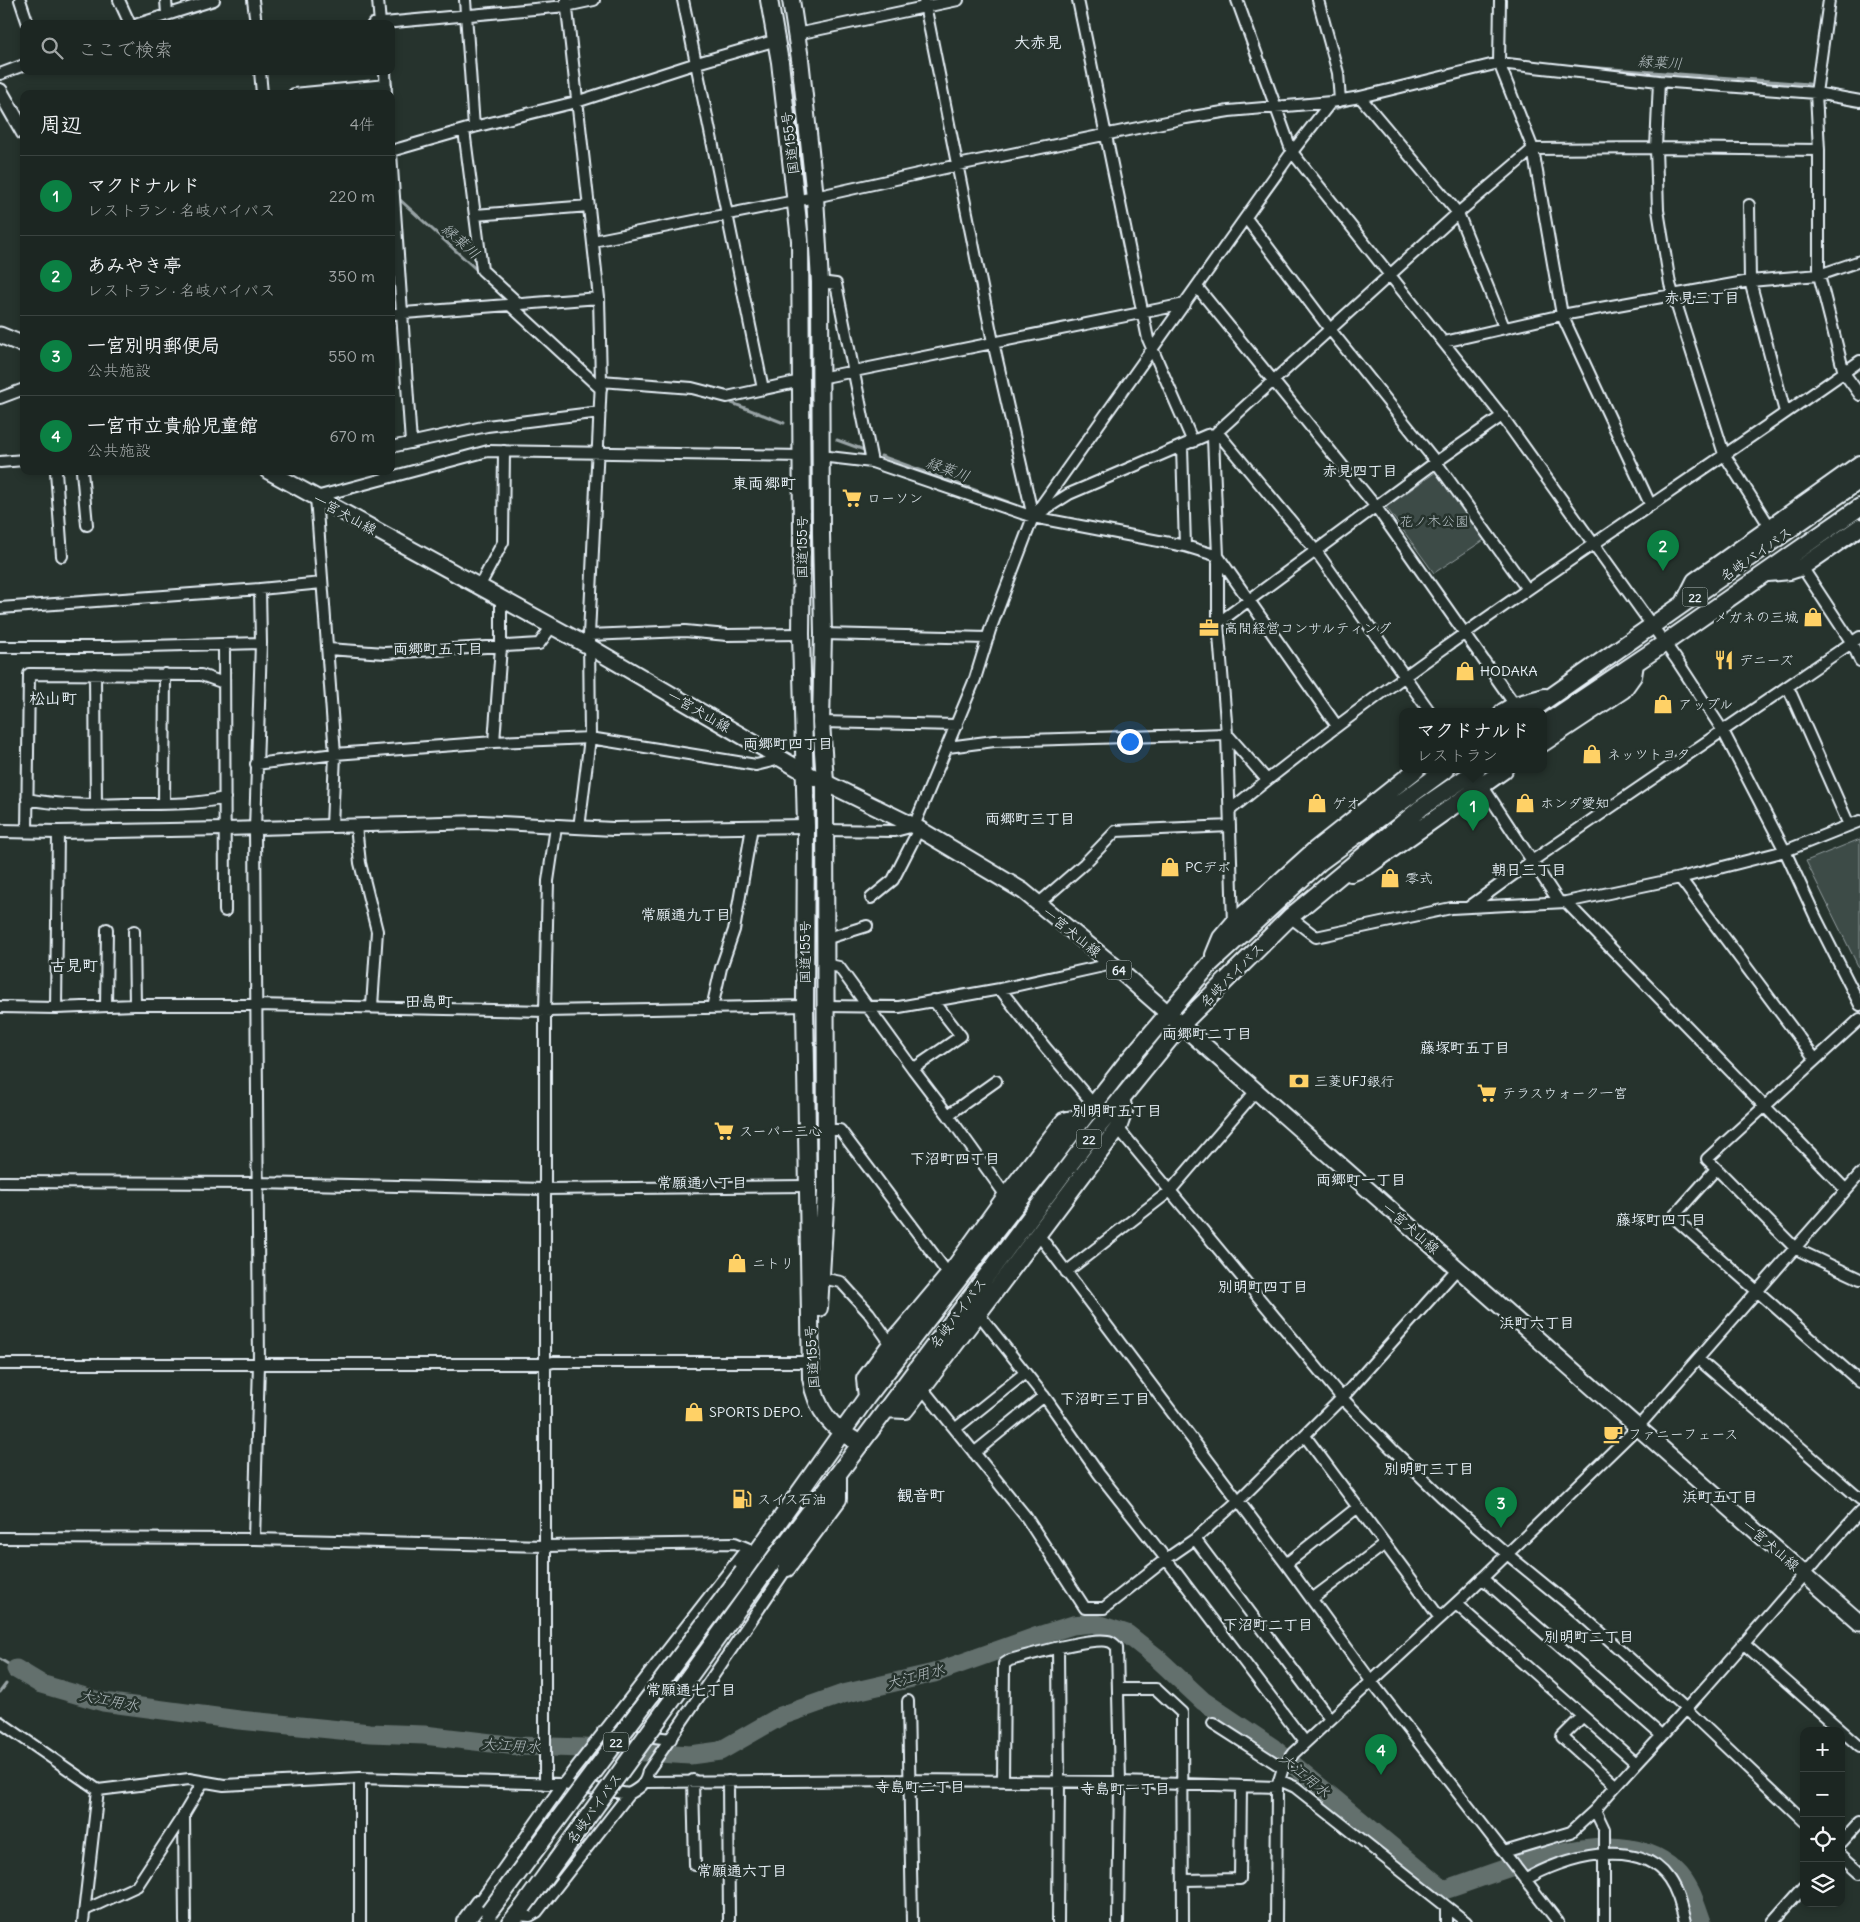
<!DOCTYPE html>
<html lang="ja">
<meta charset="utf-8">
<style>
:root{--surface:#1c2622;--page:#29322f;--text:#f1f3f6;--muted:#a0a5a5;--line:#3a4340;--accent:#0b8043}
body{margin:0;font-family:Delius,"Klee One",sans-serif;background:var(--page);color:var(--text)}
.controls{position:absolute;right:15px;bottom:15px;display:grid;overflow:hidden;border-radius:10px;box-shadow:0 2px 8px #0003}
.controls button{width:45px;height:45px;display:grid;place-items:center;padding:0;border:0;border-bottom:1px solid var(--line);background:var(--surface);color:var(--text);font:25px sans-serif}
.you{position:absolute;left:1129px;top:741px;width:18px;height:18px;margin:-12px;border:4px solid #fff;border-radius:50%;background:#1a73e8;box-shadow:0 0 0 8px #1a73e833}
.badge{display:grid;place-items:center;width:32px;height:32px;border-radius:50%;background:var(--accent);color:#fff;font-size:16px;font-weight:700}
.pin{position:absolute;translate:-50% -41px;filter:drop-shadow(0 1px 2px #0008)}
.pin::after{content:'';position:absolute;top:26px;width:18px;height:15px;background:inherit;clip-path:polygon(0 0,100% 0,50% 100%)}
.popup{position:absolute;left:1399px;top:708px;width:148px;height:65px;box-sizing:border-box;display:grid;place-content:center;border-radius:10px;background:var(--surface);filter:drop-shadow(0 1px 4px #0005);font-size:16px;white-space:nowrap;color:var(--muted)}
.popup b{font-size:19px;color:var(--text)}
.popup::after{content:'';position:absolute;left:50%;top:100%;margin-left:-10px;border:10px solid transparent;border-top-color:var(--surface)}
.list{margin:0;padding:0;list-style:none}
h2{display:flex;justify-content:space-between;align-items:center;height:65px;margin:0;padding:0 20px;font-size:21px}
h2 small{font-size:16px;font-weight:400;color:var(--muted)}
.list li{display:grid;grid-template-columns:32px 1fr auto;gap:15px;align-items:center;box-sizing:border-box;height:80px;padding:0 20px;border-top:1px solid var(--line)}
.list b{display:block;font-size:19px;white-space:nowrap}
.list p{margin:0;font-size:16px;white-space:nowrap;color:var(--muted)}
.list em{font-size:16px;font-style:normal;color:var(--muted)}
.icon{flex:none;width:28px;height:28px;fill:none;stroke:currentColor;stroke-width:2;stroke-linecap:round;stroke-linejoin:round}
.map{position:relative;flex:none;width:1860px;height:1922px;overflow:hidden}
.search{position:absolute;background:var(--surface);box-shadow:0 2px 8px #0003;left:20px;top:20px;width:375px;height:55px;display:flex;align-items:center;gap:12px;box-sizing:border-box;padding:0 18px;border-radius:10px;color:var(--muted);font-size:19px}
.panel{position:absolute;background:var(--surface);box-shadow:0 2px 8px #0003;left:20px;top:90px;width:375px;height:385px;border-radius:10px}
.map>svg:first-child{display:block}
.green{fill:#3e4b47;stroke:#939ea0}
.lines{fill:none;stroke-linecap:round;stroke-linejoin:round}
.stream{stroke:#98a3a5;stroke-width:3}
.river{stroke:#636f6d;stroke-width:19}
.minor-casing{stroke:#e8f1f8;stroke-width:14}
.tertiary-casing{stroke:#e8f1f8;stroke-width:16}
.secondary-casing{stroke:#e8f1f8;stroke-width:18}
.primary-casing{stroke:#e8f1f8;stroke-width:19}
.trunk-casing{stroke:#e8f1f8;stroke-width:20}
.minor{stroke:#26332d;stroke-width:10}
.tertiary{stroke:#26332d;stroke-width:12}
.secondary{stroke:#26332d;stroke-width:14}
.primary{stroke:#26332d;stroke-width:15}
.trunk{stroke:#26332d;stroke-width:16}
.trunk-bridge-casing{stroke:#e8f1f8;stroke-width:20;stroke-linecap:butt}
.trunk-bridge{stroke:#26332d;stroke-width:16}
.labels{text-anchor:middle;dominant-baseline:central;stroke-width:5;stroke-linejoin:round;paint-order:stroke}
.shield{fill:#26332d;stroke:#aeb8bb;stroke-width:1}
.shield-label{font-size:12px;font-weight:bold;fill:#e8f1f8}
.street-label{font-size:14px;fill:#e8f1f8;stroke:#26332d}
.poi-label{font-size:14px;fill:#e8f1f8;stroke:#26332d;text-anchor:start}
.park-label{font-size:14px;fill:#b5bfc3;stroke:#26332d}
.water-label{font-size:15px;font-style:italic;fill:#b3bdc0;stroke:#26332d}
.neighbourhood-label{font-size:15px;font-weight:bold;fill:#e8f1f8;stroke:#26332d}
.quarter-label{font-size:16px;font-weight:bold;fill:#e8f1f8;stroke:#26332d}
</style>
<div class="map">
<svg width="1860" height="1922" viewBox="0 0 1860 1922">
<rect width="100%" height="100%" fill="#26332d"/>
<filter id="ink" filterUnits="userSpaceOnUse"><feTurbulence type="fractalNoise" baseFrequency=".02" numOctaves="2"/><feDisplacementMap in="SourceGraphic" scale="10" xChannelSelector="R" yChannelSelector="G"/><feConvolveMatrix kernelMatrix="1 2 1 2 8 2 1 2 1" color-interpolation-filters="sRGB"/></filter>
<g filter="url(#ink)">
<path class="green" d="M1436,472L1484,540L1434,573L1386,507Z
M1860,839V970L1806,861Z"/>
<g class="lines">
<path class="stream" d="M1561,65L1809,84
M1375,98L1384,96
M1304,145L1331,110L1351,104
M398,198L479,272
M1254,214L1286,171
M732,403L784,423
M837,440L867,451
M881,456L1008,502
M0,1659L16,1669L11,1676
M0,1692L6,1684"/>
<path class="river" d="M16,1669L41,1684L103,1702L239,1720L370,1733L424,1735L517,1746L584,1748L690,1755L720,1751L781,1716L843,1694L934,1673L1038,1636L1073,1625L1094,1623L1127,1634L1156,1657L1203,1701L1273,1748L1444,1890C1507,1870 1619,1816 1676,1871C1690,1884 1696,1905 1702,1922"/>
<defs>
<path id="minor" d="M20,0L28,24
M119,0L130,24
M166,0L167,14
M253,0L256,24
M378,0L380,24
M465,0L474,127
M566,0L599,298L601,381L589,635L590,738L579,828
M683,0L763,389
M924,0L993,342L1033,517L1069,494L1207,435L1216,434
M1078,0L1148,339L1193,442
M1237,0L1292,152L1502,416L1676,659L1723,731L1785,851L1816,918L1860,1005
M1318,0L1338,73L1340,101
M1500,0L1499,63L1533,149L1562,315L1650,504
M1829,0L1816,93L1819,150V275L1844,373L1860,395
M138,24L214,0
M373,24L566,6L594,0
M797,34L958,0
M260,71L262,94
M385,71L386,94
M0,74L24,65
M1659,81L1656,148L1658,210L1670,284L1724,454L1770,527
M294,94L386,85
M1360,97L1458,213L1504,327
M464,130L482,270L519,304
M391,151L474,127L576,102L697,63L777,40
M391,153L411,443
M1749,205L1750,281L1785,412
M475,215L589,206
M1246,218L1329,328L1436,462L1527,589
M593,241L815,197L958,165L1186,118L1229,111L1331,102L1360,97L1499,63L1659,81L1816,93L1860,101
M820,282L836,284L872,462
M1197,287L1376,507L1515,705
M511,306L601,389
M391,314L599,298
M1444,342L1562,315L1750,281L1819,275L1860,261
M820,378L1185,304
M601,381L692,388L727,397L801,381
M0,398L24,389
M1217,432L1316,551L1430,712
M391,447L487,426L600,412
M1182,447L1185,546
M820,456L872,462L1033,517L1185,546L1218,556L1337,726
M0,462L24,460
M56,471L62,556
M82,471L87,525
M1802,567L1852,643L1860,661
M479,587L503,542L504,451
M0,608L260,589
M1218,623L1436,462L1502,416
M823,634L988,638
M589,635L685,631L727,635L801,634
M224,644L225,911
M0,647H110L261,643
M328,649L385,653L539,644L552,626
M95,674L96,805
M1788,687L1849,825
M821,722L957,725
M494,742L501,647V599
M948,747L994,741L1227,734L1267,780
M256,764L335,754L494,742L590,738L756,765L781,759
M1482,785L1559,902
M27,799C61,806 96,805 130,804C163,804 193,805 225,798
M164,804L165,674
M1230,810C1430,647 1649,510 1860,361
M332,826L335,754L316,497L488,451L802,456
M356,826L360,863L377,931L372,1006
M824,830L895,831L914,826L975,679L990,630L1033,517L1292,152L1331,102
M27,832L29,674L201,675L224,683
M1680,878L1815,1059
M871,898L893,880L919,829
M1566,902L1846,1190
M1038,904L1084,864L1116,831L1230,826
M1469,907L1532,861L1860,637
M1290,917L1316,937L1451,908L1566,902L1680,878L1785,851L1860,821
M1233,924L1227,734L1218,623V556L1213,438L1217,432L1458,213L1533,149L1656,148L1819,150
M134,931L135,1005
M825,939L867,926
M825,964L839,967L913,1069L948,1115L1006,1196
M1000,989L1045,1047L1094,1105
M106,1006L107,929
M826,1006L899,1007L1000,989L1112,964
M0,1007L56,1008L135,1005H256L545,1011L805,1006
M56,1008L58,832
M712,1008L721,968L734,930L752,827
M1860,1019L1707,1159L1796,1249L1860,1279
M913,1069L961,1036L933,1000
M948,1115L996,1081
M1118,1128L1342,1398L1392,1449L1441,1496L1507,1554L1578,1612L1686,1709L1804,1821
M825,1130H840L949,1275
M1716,1169L1673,1217L1860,1382
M0,1182L256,1183L544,1189L808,1186
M1038,1234L1286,1564L1371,1681L1558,1922
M1066,1272L1170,1191L1256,1091
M821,1278L841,1282L869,1313L891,1344
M978,1313L1047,1400L1099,1474L1166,1559L1305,1742
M1698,1359L1860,1499
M0,1364H546L553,1362H810
M922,1388L1026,1517L1085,1608H1104L1166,1559L1195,1539L1238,1501L1342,1398L1457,1269
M955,1429L1025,1373
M1305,1436L1440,1618
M974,1453L1044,1396
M0,1538L254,1539L545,1546L735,1543L747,1548L563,1784L479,1903
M254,1539L259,1364L255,829L261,643L260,589L322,583
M1195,1539L1330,1719
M1286,1564L1358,1507
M1482,1578L1661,1735
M1312,1599L1385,1544
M1456,1604L1636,1763
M1743,1643L1860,1747
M1119,1689H1156L1182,1713L1183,1922
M908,1701L912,1922
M1583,1716L1562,1737L1615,1785
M0,1722L98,1790L189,1779L224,1785L360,1778L563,1784L629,1794
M1213,1723L1283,1768
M603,1731L671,1739
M693,1780L695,1865
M1279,1780L1295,1787L1466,1922
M728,1781L729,1922
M1003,1781L1004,1664L1010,1660C1030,1655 1095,1635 1111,1642C1113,1643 1115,1645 1117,1647L1120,1782L1118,1922
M646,1782L910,1780L1120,1782L1277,1787
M545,1784V1011L548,881L556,827
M184,1814L185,1922
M1841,1843L1860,1822
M1504,1852L1571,1832L1595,1810
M1841,1855L1860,1872
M1184,1880L1240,1879L1241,1787
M1525,1880C1562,1857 1639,1835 1669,1879C1678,1892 1681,1907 1685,1922
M85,1910L137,1886L184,1814L203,1782
M517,1915L530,1916L537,1912L629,1794C640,1788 646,1784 648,1771L787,1568
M83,1922L98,1790
M360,1922V1778
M1058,1922L1059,1782L1058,1648
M1276,1922L1277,1787L1283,1768L1294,1753L1464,1596L1638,1427L1860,1174
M1446,1922V1908
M1604,1922V1829L1595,1810C1624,1775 1656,1743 1686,1709C1745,1644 1801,1576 1860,1512
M1773,1922L1804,1887"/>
<path id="tertiary" d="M0,831L58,832L225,829L481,822L613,829L806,826"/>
<path id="secondary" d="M0,91L24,133"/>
<path id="primary" d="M0,335L24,345
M268,471L590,647L804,772L914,826L1023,891L1112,964L1860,1623"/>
<path id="trunk" d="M769,0L780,62L800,240L802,534L801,634L806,826L805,1006L811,1378C817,1412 831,1428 861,1444
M791,0L800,59L815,197L820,282L821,533L823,634L821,722L825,782L826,1192L819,1308
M1768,573L1790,571L1802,567L1860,527
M1684,603L1695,581L1860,464
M1503,712L1515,705L1545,697
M1529,712L1860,480
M1543,725L1665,643L1860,507
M1543,743L1623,690L1633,676L1635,664
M1351,873L1368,866L1504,770
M1214,955L1221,938L1233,924L1315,850L1416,770
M867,1397L865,1379L891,1344L949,1275L1006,1196L1064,1121L1085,1116
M886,1409L905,1410L922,1388L1118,1128L1124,1111L1121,1098
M787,1568L838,1499V1474
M766,1570L1095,1131L1181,1025L1290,917L1421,808L1477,770
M743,1572L867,1397L1127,1062L1210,964L1320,862L1445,770
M465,1922L479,1903
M511,1922L523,1907"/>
</defs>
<use href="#minor" class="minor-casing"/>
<use href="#tertiary" class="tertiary-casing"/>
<use href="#secondary" class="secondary-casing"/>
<use href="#primary" class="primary-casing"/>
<use href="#trunk" class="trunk-casing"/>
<use href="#minor" class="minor"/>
<use href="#tertiary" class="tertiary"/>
<use href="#secondary" class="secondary"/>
<use href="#primary" class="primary"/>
<use href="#trunk" class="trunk"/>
<defs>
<path id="trunk-bridge" d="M523,1907L766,1570
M489,1912L743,1572"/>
</defs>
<use href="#trunk-bridge" class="trunk-bridge-casing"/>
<use href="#trunk-bridge" class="trunk-bridge"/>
</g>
</g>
<defs>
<symbol id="supermarket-bare" viewBox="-9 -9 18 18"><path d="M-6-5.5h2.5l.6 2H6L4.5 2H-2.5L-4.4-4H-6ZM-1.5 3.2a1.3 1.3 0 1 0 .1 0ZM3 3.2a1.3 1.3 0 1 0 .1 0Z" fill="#ffd166" stroke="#26332d" stroke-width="2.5" paint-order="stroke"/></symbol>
<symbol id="shop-bare" viewBox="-9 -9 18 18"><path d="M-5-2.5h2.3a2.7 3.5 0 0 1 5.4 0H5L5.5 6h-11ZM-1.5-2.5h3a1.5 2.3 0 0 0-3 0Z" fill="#ffd166" stroke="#26332d" stroke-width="2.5" paint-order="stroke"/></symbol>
<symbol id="office-bare" viewBox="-9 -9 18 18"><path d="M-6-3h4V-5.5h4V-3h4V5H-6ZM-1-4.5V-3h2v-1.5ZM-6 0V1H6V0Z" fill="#ffd166" stroke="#26332d" stroke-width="2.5" paint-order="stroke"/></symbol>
<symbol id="restaurant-bare" viewBox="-9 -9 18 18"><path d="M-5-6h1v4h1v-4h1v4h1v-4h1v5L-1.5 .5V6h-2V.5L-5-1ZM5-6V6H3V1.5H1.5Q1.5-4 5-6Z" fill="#ffd166" stroke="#26332d" stroke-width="2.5" paint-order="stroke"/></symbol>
<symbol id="bank-bare" viewBox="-9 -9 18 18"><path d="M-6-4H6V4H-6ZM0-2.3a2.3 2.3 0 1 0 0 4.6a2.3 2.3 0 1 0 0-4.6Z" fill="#ffd166" stroke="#26332d" stroke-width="2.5" paint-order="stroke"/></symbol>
<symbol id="cafe-bare" viewBox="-9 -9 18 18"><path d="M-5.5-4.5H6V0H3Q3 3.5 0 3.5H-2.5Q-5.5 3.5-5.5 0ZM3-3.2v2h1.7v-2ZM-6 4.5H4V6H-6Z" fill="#ffd166" stroke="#26332d" stroke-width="2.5" paint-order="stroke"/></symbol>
<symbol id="fuel-bare" viewBox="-9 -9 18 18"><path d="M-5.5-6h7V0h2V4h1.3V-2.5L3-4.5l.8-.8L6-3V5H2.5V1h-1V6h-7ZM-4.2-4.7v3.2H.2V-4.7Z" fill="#ffd166" stroke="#26332d" stroke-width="2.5" paint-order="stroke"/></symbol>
</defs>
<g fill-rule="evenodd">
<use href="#supermarket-bare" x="838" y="484" width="28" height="28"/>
<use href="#shop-bare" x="1799" y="603" width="28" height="28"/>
<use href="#office-bare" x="1195" y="614" width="28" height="28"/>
<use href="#restaurant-bare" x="1710" y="646" width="28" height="28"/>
<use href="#shop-bare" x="1451" y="657" width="28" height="28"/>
<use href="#shop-bare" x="1649" y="690" width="28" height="28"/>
<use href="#shop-bare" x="1578" y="740" width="28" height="28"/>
<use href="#shop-bare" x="1303" y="789" width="28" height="28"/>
<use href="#shop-bare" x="1511" y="789" width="28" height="28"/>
<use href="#shop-bare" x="1156" y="853" width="28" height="28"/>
<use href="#shop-bare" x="1376" y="864" width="28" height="28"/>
<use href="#bank-bare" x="1285" y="1067" width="28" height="28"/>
<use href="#supermarket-bare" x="1473" y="1079" width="28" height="28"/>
<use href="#supermarket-bare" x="710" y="1117" width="28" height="28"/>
<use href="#shop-bare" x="723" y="1249" width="28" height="28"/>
<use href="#shop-bare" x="680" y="1398" width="28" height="28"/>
<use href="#cafe-bare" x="1599" y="1420" width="28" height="28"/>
<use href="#fuel-bare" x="728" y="1485" width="28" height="28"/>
</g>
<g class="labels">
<g class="shield">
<rect x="1682.5" y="587.5" width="25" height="19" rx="4"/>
<rect x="1106.5" y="960.5" width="25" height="19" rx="4"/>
<rect x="1076.5" y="1129.5" width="25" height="19" rx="4"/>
<rect x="603.5" y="1732.5" width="25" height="19" rx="4"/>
</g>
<g class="shield-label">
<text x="1695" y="597">22</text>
<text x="1119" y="970">64</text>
<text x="1089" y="1139">22</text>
<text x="616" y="1742">22</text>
</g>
<g class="street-label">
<text transform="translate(790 143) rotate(-97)">国道155号</text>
<text transform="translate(345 514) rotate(29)">一宮犬山線</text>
<text transform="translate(802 547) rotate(-90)">国道155号</text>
<text transform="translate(1756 554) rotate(-35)">名岐バイパス</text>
<text transform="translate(699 711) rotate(30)">一宮犬山線</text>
<text transform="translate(1072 932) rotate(39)">一宮犬山線</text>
<text transform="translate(805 952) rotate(-90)">国道155号</text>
<text transform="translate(1232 975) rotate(-45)">名岐バイパス</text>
<text transform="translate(1411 1228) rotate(41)">一宮犬山線</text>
<text transform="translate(958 1313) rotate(-53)">名岐バイパス</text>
<text transform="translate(812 1357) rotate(-94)">国道155号</text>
<text transform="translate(1771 1545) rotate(41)">一宮犬山線</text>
<text transform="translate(594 1808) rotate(-54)">名岐バイパス</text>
</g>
<g class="poi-label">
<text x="867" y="498">ローソン</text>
<text x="1798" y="617" text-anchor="end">メガネの三城</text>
<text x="1224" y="628">高間経営コンサルティング</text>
<text x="1739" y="660">デニーズ</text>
<text x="1480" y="671">HODAKA</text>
<text x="1678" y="704">アップル</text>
<text x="1607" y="754">ネッツトヨタ</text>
<text x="1332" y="803">ゲオ</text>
<text x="1540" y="803">ホンダ愛知</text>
<text x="1185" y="867">PCデポ</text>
<text x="1405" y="878">零式</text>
<text x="1314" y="1081">三菱UFJ銀行</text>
<text x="1502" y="1093">テラスウォーク一宮</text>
<text x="739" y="1131">スーパー三心</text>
<text x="752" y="1263">ニトリ</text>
<text x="709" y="1412">SPORTS DEPO.</text>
<text x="1628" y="1434">ファニーフェース</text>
<text x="757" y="1499">スイス石油</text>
</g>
<g class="park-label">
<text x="1434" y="521">花ノ木公園</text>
</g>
<g class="water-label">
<text transform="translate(1660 62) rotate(4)">縁葉川</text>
<text transform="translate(461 241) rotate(42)">縁葉川</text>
<text transform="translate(948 469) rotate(20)">縁葉川</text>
<text transform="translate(915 1676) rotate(-15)">大江用水</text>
<text transform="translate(109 1700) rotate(11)">大江用水</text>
<text transform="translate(511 1745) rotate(4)">大江用水</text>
<text transform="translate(1305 1775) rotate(40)">大江用水</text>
</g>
<g class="neighbourhood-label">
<text x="1702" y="297">赤見三丁目</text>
<text x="1360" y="470">赤見四丁目</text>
<text x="438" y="648">両郷町五丁目</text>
<text x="788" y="743">両郷町四丁目</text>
<text x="1030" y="818">両郷町三丁目</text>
<text x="1529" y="869">朝日三丁目</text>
<text x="686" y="914">常願通九丁目</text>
<text x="1207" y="1033">両郷町二丁目</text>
<text x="1465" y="1047">藤塚町五丁目</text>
<text x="1117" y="1110">別明町五丁目</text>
<text x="955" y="1158">下沼町四丁目</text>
<text x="1361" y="1179">両郷町一丁目</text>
<text x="702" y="1182">常願通八丁目</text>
<text x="1661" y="1219">藤塚町四丁目</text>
<text x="1263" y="1286">別明町四丁目</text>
<text x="1537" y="1322">浜町六丁目</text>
<text x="1105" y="1398">下沼町三丁目</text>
<text x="1429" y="1468">別明町三丁目</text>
<text x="1720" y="1496">浜町五丁目</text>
<text x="1268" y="1624">下沼町二丁目</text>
<text x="1589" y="1636">別明町二丁目</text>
<text x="691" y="1689">常願通七丁目</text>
<text x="920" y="1786">寺島町二丁目</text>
<text x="1125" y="1788">寺島町一丁目</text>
<text x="742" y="1870">常願通六丁目</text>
</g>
<g class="quarter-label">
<text x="1038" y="42">大赤見</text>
<text x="764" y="483">東両郷町</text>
<text x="53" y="698">松山町</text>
<text x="74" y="965">古見町</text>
<text x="429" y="1001">田島町</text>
<text x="921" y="1495">観音町</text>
</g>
</g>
</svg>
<div class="controls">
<button>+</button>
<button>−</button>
<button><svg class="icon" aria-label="locate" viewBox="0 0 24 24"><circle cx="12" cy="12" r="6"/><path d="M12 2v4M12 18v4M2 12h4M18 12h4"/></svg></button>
<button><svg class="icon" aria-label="layers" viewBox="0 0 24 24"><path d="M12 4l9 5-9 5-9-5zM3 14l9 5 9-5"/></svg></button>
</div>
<div class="you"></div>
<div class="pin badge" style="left:1473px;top:831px">1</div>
<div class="popup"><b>マクドナルド</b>レストラン</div>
<div class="pin badge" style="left:1663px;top:571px">2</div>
<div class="pin badge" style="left:1501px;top:1528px">3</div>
<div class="pin badge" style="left:1381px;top:1775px">4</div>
<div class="search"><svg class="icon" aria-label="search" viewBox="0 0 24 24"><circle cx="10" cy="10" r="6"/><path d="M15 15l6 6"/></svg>ここで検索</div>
<section class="panel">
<h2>周辺<small>4件</small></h2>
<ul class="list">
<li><span class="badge">1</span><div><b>マクドナルド</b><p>レストラン · 名岐バイパス</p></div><em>220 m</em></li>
<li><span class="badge">2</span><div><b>あみやき亭</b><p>レストラン · 名岐バイパス</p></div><em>350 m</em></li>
<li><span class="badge">3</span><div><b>一宮別明郵便局</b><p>公共施設</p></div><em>550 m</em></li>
<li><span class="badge">4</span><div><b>一宮市立貴船児童館</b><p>公共施設</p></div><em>670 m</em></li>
</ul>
</section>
</div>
